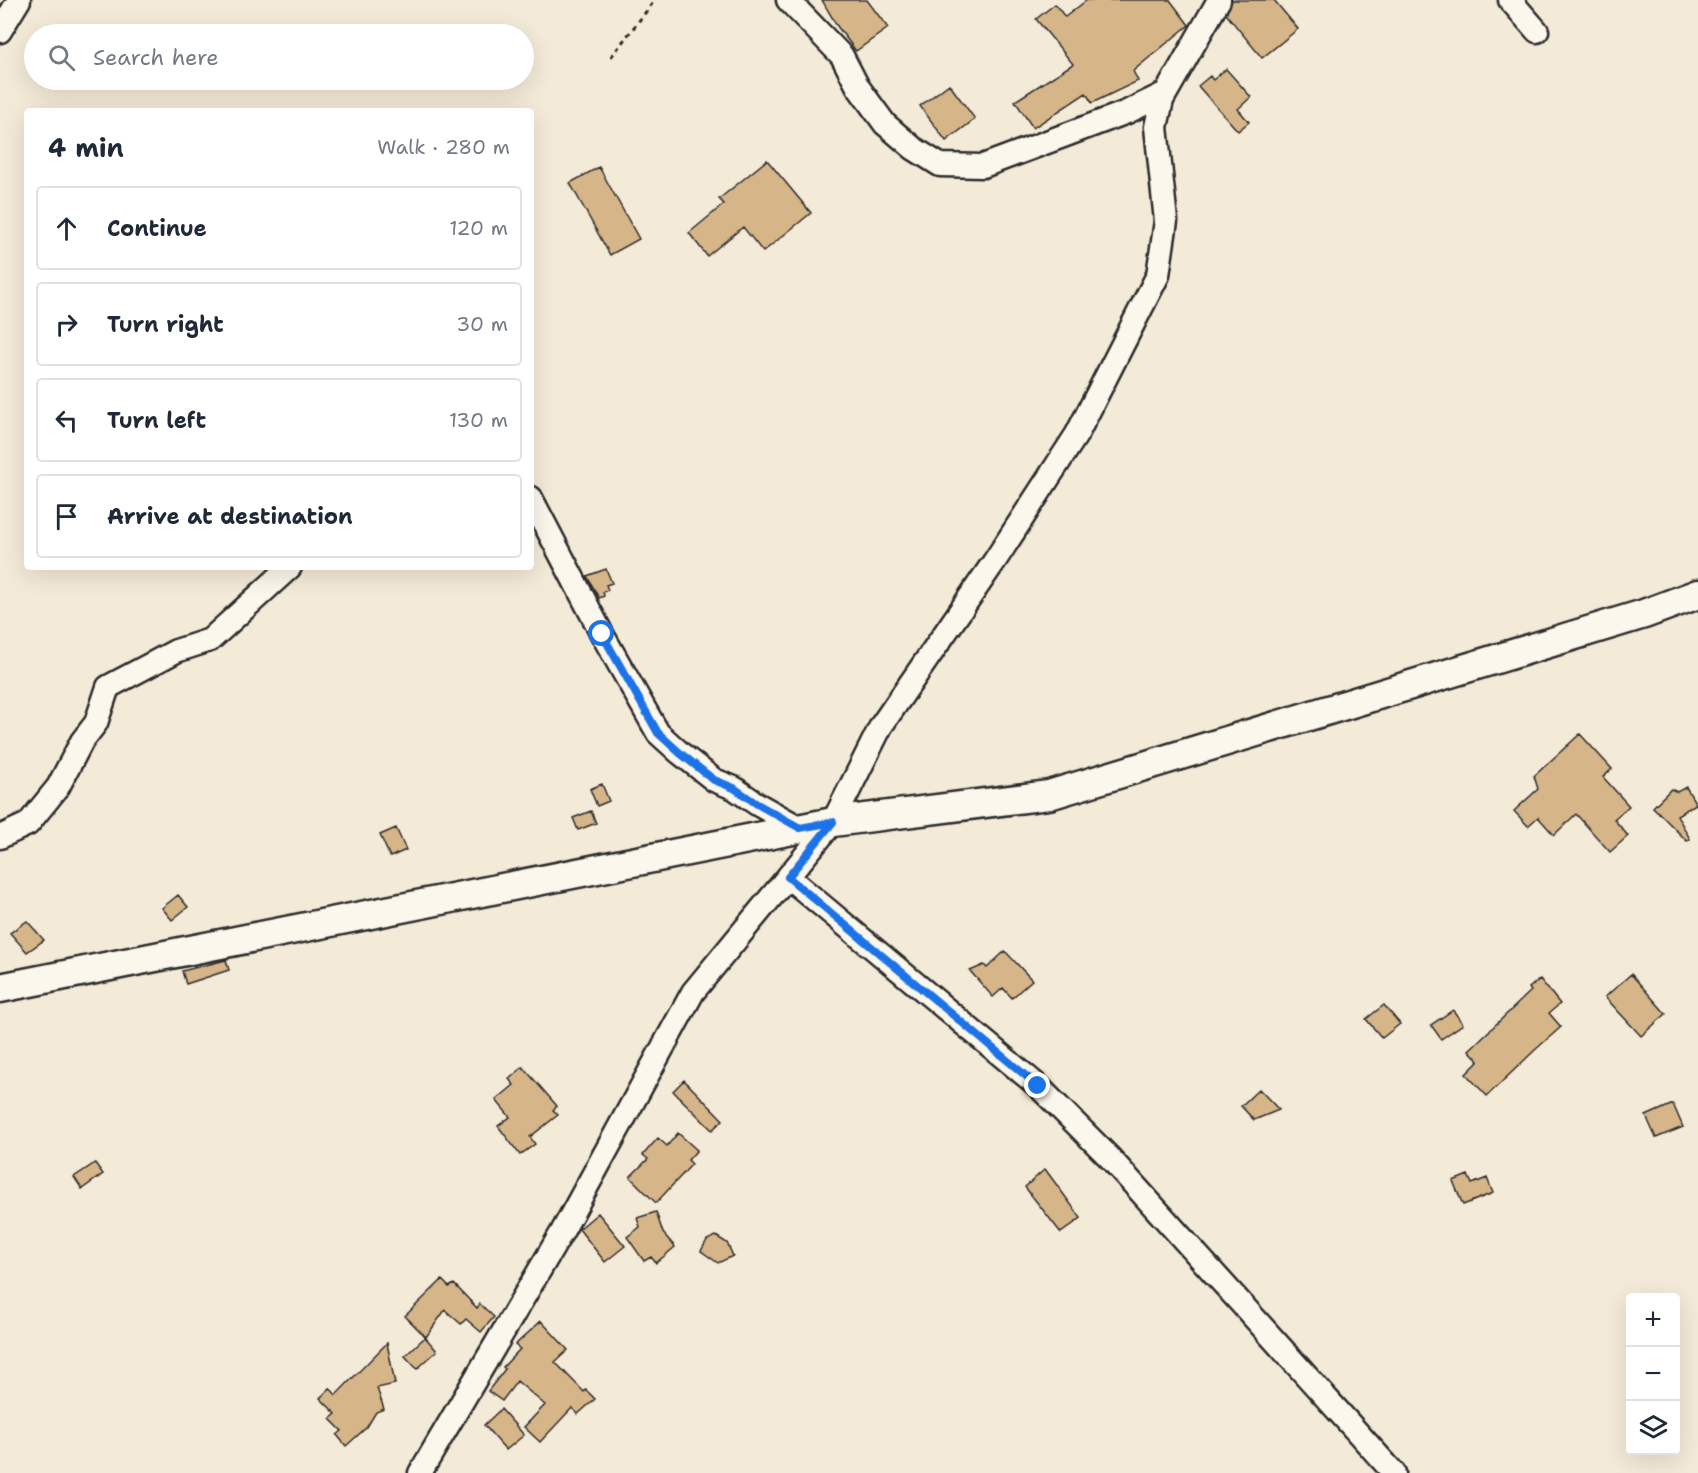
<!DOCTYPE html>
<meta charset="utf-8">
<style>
:root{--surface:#fff;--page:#f6f6f7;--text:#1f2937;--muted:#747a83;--line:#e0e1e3}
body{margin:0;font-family:"Shantell Sans",sans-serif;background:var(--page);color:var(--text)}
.controls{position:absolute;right:18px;bottom:18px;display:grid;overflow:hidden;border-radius:6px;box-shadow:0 6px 24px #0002}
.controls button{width:54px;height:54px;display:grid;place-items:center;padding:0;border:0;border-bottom:2px solid var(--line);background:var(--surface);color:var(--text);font:30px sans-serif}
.stop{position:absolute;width:18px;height:18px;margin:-14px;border:4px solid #1a73e8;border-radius:50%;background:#fff}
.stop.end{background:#1a73e8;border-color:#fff;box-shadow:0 2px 6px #0008}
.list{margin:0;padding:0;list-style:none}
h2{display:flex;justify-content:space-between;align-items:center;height:78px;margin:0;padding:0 24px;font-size:26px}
h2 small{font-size:20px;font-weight:400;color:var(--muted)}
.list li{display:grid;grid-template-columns:39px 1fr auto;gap:18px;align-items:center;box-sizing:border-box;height:84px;margin:0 12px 12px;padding:0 12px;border:2px solid var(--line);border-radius:6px}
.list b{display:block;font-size:22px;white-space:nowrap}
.list em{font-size:20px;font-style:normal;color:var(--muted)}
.icon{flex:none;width:33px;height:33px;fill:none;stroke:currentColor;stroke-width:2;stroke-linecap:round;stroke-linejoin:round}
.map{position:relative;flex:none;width:1698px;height:1473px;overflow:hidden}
.search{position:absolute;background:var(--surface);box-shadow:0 6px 24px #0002;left:24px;top:24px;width:510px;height:66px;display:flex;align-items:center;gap:15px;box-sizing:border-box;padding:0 21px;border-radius:33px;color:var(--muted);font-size:22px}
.panel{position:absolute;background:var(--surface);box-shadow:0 6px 24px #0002;left:24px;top:108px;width:510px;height:462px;border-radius:6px}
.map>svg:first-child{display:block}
.building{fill:#d6b589;stroke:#2b2b2b;stroke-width:1.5}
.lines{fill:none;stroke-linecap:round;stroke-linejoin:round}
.minor-casing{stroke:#2b2b2b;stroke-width:27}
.major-casing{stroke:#2b2b2b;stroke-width:33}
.path{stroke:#2b2b2b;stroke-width:3;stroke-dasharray:4.5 4.5;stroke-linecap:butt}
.minor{stroke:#fbf7ec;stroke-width:22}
.major{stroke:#fbf7ec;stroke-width:28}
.route{stroke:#1a73e8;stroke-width:8}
</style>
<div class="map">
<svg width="1698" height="1473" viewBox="0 0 1698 1473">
<rect width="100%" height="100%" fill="#f4ead8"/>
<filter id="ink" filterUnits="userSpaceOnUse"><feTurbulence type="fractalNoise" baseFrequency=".0167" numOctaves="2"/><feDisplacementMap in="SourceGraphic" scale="12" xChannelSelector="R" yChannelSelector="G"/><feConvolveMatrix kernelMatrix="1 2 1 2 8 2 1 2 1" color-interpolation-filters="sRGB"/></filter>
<g filter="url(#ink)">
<path class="building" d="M822,0H867L888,28L856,51L837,26Z
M1087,0H1170L1189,25L1133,71L1138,81L1092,103L1086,93L1033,128L1015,101L1073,64L1036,19L1055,4L1065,17Z
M1232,0H1274L1298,29L1262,58L1226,14Z
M1226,69L1251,97L1238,109L1249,122L1238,131L1198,86L1210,76L1213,80Z
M949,84L975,119L946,141L920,106Z
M767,160L811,213L763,252L743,227L707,256L689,233L724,204L719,199Z
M599,167L639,239L610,255L570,183Z
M606,569L612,583L606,585L608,590L603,592L604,596L599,598L587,576Z
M1580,734L1612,769L1603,777L1629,806L1614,819L1628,836L1610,852L1576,814L1554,835L1538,817L1528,826L1514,811L1538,789L1534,776Z
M602,784L609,801L597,806L590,789Z
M1686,787L1696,804L1677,815L1690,839L1687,841L1653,807L1671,789L1677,792Z
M591,811L596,823L578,830L573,818Z
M396,828L406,850L390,857L380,835Z
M178,895L188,907L172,920L162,908Z
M27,921L44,940L27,952L10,933Z
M1005,951L1032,980L1012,998L1003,988L993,997L970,971L984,965L987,968Z
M226,960L229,970L186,984L182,971Z
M1631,974L1666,1014L1641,1036L1605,997Z
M1540,979L1560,1004L1549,1013L1561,1027L1535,1050L1487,1096L1466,1074L1479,1061L1469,1050L1531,991L1529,988Z
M1384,1005L1400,1024L1382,1038L1366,1019Z
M1453,1010L1463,1024L1441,1039L1431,1025Z
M523,1067L557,1106L553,1110L558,1115L530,1137L535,1144L520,1155L498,1126L510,1117L496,1100L514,1085L509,1079Z
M684,1080L723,1120L712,1130L673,1091Z
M1259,1089L1279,1110L1254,1120L1241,1106Z
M1673,1104L1683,1127L1656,1138L1646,1116Z
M678,1133L697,1150L688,1160L692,1164L656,1203L630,1177L648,1159L643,1155L658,1138L667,1146Z
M95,1163L103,1174L82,1189L74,1177Z
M1045,1169L1081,1218L1061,1233L1025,1187Z
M1468,1175L1472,1184L1487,1178L1493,1193L1463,1205L1453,1181Z
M656,1212L663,1233L675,1247L656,1263L651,1257L644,1261L627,1237L640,1227L637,1218Z
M598,1213L625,1246L605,1262L579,1229Z
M716,1236L727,1243L733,1256L718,1263L701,1251L707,1240Z
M442,1280L449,1287L454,1284L477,1308L480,1304L494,1317L481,1332L466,1319L461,1324L445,1310L426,1337L405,1316Z
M541,1321L568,1350L555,1362L584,1392L586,1390L595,1399L578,1414L572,1408L540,1442L524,1427L545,1405L517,1381L502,1401L488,1391L505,1369L503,1367L520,1349L515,1345Z
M425,1337L437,1351L417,1369L405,1356Z
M387,1343L395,1384L377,1388L384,1409L376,1412L367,1427L346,1446L337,1435L342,1431L330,1419L336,1414L320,1398L330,1388L336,1395Z
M501,1409L524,1435L506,1450L484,1425Z"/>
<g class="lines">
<defs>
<path id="minor" d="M788,0L842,56L858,87L885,124L913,148L940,165L983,166L1127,112L1166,93
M1510,0L1537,31
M0,31L19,0
M531,498L602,634L658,733L680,753L714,780L734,788L757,804L800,828
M0,837L28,824L58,787L82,741L96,723L108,687L176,651L210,640L290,567
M788,877L1038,1086L1110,1158L1394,1473
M420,1473L562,1232L693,992L833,822L881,726L994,562L1077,434L1158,275L1166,221L1156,127L1162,100L1219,0"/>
<path id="major" d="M0,988L833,822L1049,795L1644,614L1698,594"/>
</defs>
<use href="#minor" class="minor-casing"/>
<use href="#major" class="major-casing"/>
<path class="path" d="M611,57L655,0"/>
<use href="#minor" class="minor"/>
<use href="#major" class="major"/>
</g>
</g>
<g class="lines" filter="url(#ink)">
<path class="route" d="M602,634L658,733L680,753L714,780L734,788L757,804L800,828L833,822L788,877L1038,1086"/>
</g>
</svg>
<div class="controls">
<button>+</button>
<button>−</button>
<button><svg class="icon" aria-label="layers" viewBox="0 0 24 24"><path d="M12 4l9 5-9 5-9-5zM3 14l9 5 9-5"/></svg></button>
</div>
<div class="stop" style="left:602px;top:634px"></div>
<div class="stop end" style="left:1038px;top:1086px"></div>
<div class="search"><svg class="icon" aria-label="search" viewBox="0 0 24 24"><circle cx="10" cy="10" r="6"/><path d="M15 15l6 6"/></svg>Search here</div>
<section class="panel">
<h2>4 min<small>Walk · 280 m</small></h2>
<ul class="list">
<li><svg class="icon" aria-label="ahead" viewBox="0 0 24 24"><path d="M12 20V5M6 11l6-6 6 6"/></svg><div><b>Continue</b></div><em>120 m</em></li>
<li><svg class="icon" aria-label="right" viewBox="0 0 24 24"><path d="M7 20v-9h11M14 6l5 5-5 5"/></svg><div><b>Turn right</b></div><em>30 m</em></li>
<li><svg class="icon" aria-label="left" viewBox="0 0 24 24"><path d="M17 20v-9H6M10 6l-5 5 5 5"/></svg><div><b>Turn left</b></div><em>130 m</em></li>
<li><svg class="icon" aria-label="arrive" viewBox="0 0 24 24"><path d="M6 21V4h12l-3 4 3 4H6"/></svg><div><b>Arrive at destination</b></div></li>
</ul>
</section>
</div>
